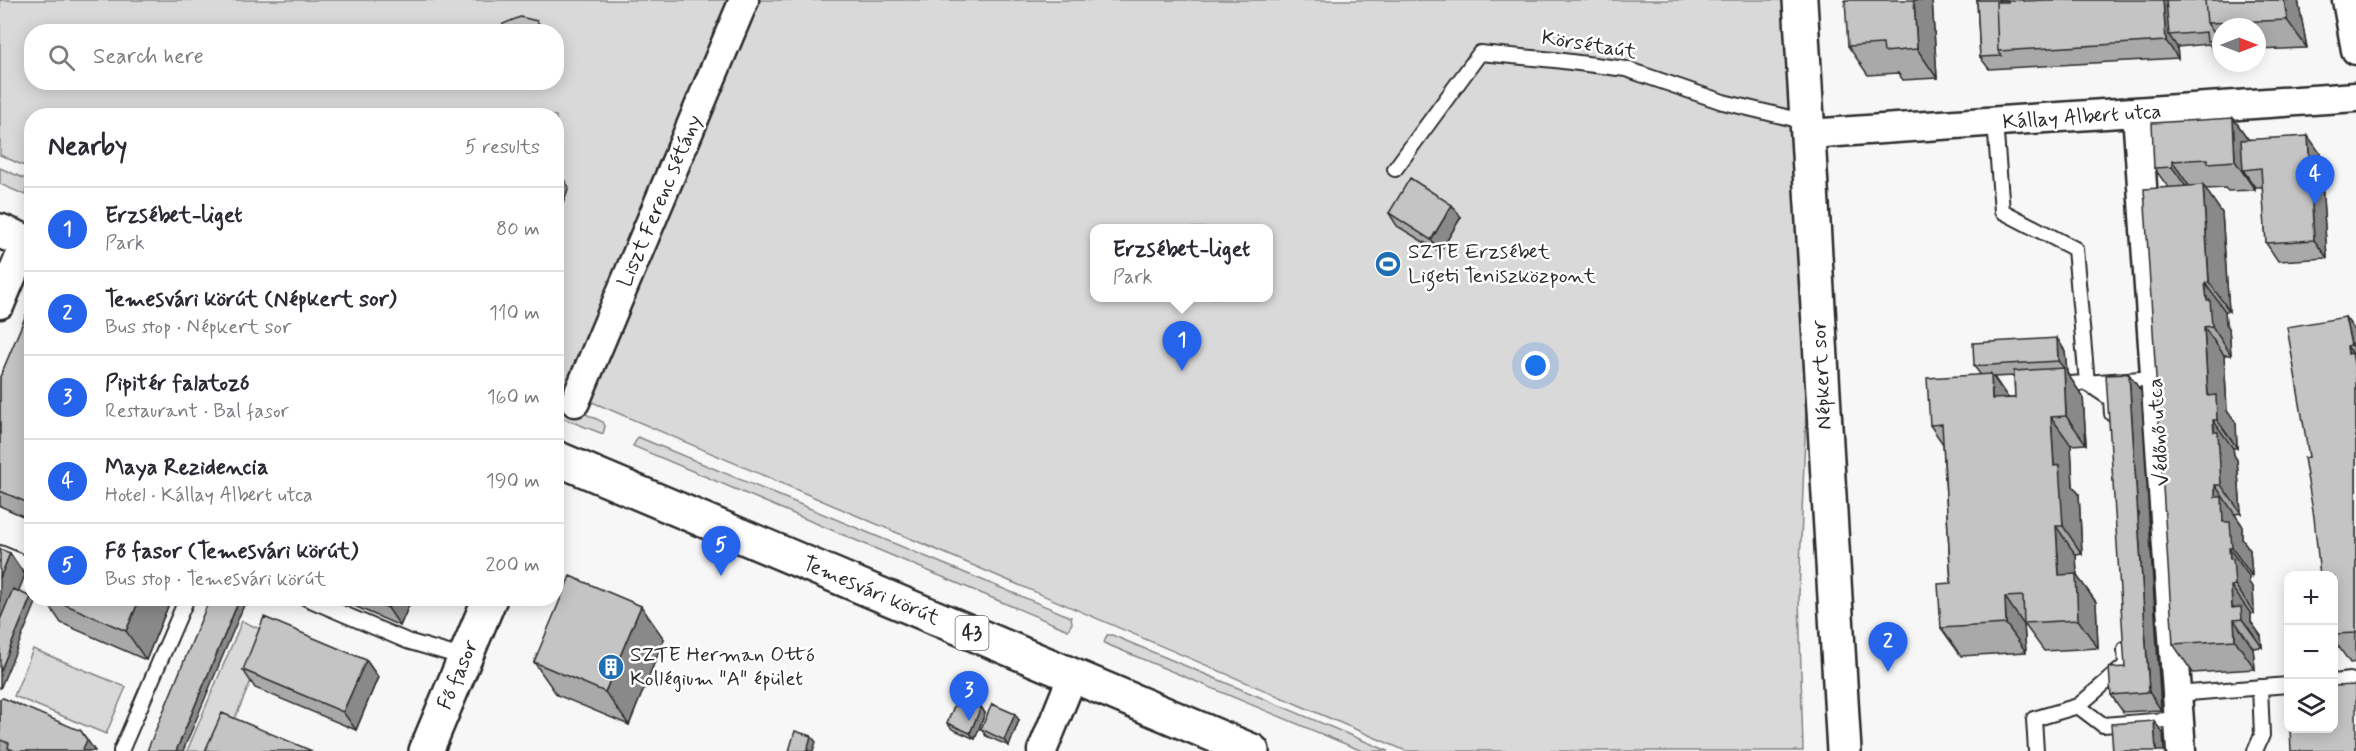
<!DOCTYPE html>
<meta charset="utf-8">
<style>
:root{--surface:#fff;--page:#f2f2f3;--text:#2b2b33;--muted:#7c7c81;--line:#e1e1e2;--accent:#2563eb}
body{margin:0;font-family:Mynerve,sans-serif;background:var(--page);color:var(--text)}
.controls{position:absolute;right:18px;bottom:18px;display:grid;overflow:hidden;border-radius:12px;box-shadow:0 3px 15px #0003}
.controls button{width:54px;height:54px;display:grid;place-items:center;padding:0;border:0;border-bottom:2px solid var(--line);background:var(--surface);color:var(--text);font:30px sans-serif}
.compass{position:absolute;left:2212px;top:18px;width:54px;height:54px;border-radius:50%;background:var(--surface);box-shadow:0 3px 15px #0003;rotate:90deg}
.you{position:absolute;left:1536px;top:366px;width:21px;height:21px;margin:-15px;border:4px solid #fff;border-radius:50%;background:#1a73e8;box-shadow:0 0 0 9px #1a73e833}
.badge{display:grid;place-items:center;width:39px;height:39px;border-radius:50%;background:var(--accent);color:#fff;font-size:20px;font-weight:700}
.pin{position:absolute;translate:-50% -50px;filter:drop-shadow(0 2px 3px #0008)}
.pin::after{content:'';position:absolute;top:32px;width:21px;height:18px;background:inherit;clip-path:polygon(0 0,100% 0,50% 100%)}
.popup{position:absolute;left:1090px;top:224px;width:183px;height:78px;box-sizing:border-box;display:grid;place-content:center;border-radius:12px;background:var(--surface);filter:drop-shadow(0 2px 4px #0005);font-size:20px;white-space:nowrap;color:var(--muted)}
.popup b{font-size:22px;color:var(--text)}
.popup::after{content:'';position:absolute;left:50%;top:100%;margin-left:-12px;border:12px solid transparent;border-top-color:var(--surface)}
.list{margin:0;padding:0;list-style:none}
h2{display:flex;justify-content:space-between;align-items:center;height:78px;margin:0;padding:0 24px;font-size:26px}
h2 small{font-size:20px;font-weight:400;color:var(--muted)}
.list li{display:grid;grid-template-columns:39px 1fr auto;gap:18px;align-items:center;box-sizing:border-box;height:84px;padding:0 24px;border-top:2px solid var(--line)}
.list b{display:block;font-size:22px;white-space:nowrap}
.list p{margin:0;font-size:20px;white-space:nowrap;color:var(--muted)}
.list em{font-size:20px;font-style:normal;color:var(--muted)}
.icon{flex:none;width:33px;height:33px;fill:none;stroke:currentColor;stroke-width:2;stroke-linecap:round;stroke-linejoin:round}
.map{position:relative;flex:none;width:2356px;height:751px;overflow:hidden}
.search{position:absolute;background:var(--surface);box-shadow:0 3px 15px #0003;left:24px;top:24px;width:540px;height:66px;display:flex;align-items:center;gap:15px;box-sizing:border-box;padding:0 21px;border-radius:24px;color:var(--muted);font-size:22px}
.panel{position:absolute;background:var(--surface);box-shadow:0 3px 15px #0003;left:24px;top:108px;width:540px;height:498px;border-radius:24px}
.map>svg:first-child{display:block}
.green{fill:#d9d9d9;stroke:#828282;stroke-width:1.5;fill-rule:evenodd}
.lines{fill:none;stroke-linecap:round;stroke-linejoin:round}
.lane-casing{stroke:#2b2b2b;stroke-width:18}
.street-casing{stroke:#2b2b2b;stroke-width:33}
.secondary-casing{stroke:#2b2b2b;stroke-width:38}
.primary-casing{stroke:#2b2b2b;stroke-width:38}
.lane{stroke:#fff;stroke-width:14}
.street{stroke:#fff;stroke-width:28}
.secondary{stroke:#fff;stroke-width:33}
.primary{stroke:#fff;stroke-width:33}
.wall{fill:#a9a9a9;stroke:#2b2b2b;stroke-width:1.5;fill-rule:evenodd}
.shaded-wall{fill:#898989;stroke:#2b2b2b;stroke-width:1.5}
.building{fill:#c4c4c4;stroke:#2b2b2b;stroke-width:1.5}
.labels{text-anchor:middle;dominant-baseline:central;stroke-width:5;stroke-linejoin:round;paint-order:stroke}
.shield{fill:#fff;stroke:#6b6b6b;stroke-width:1.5}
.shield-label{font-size:20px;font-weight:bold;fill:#2b2b2b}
.street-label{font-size:21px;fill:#2b2b2b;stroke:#fff}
.poi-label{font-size:21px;fill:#2b2b2b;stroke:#fff;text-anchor:start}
</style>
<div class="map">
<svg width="2356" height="751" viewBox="0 0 2356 751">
<rect width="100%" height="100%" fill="#f7f7f7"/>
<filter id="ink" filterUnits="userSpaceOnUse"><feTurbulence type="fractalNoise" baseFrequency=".0167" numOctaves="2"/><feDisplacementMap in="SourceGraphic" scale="12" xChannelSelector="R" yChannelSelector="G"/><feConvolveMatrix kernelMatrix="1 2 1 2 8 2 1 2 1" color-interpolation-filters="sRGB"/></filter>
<g filter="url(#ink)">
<path class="green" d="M0,0H1787L1808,355L1799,594L1803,751H1406L557,387L556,116H32L31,169L0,155ZM32,32H556V82H32ZM1095,228H1269V298H1095Z
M0,168L28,180L25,195L0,184Z
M556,400L603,422L605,426L603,434L557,416Z
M638,437L1071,617L1072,623L1068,630L633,446Z
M242,621L271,634L221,751H187Z
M1107,635H1112L1388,751H1362L1104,643Z
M33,649L126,687L106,734L14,696Z"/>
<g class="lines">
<defs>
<path id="lane" d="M1995,122L2002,211L2075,249L2087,383L2111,399L2112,414
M1395,169L1480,53L1555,60L1626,69L1723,102L1807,122
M2056,385L2155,378
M0,553L32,566
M306,598L407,641L465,658
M2334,682L2350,680
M2177,694L2288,685
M2078,706L2103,725L2179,719
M121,751L187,598
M2036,751L2034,719L2078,706L2126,665L2125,649
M2255,751L2262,735L2260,687"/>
<path id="street" d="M2347,0L2356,50
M2137,113L2181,751
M1808,134L2356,97
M0,304L26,242
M575,402L744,0
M1042,751L1073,675"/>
<path id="secondary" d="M1800,0L1844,751
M426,751L490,598"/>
<path id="primary" d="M0,231L32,244
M556,458L1252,751"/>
</defs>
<use href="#lane" class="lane-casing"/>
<use href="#street" class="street-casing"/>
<use href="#secondary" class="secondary-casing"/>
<use href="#primary" class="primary-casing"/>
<use href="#lane" class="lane"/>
<use href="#street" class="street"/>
<use href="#secondary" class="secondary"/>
<use href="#primary" class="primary"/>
</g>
<path class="wall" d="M1932,0L1937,78L1903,80L1898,73L1868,75L1848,46Z
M1977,0H2007V2L2298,0L2307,48L2257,50V27H2221V52L2215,53L2209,44L2177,47L2178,58L1989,69L1980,57Z
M523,82H539L537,84H527Z
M2233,118L2248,139L2320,153L2327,258L2278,261L2266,243L2263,187H2255V190L2228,191L2225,188L2205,189L2222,213L2229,311H2225L2226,324L2229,328L2231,355H2224L2227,411L2236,423L2237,448H2233L2234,455L2237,460L2241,513L2235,514V515L2242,525V539L2250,550L2252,576H2249V583L2253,587L2254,613L2251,614V622L2261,636L2262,647L2253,648L2255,669L2193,673L2173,644L2168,187L2154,168Z
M1389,213L1461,217L1440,252L1397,226Z
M32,317V520L0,506V377Z
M2345,317L2356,332V662L2350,663L2334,640V576L2309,457Z
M2065,351L2067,373L2083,397L2086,444L2071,445L2073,486L2079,494L2082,554L2076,555L2077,576L2096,602L2098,648L2044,651L2025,625H2024L2026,652L1961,656L1941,628L1951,583L1943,444L1930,425L1980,374L1974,366ZM2014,376L2015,398H2008L1994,377Z
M2141,391L2161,710L2123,712L2111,695L2125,667Z
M44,598H170L171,599L146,660L61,623Z
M336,598H412L400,626Z
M664,639L629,725L557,695L534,662Z
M366,660L378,677L356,730L255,688L243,670Z
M0,699L95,751H0Z
M981,707L985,713L975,739L952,729L947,723Z
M1019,720L1009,746L986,736L981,729Z"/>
<path class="shaded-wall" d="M1914,0H1932L1937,78L1917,49Z
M1999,0H2007L2010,50Z
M2163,0H2171L2169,35L2177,47L2178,58L2166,41Z
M2284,0H2298L2307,48L2287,20Z
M2233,118L2253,146L2243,170L2255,187V190L2235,161Z
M2308,136L2320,153L2327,258L2314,240Z
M2172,161L2192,190V195L2172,167Z
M560,174L569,187L556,223V185Z
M2203,185L2222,213L2229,311L2209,282Z
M1452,205L1461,217L1440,252L1431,240Z
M2205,283L2225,311L2226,324L2229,328L2231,355L2212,326L2207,300Z
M2345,317L2356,332V353L2351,345Z
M2204,327L2224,355L2227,411L2236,423L2237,448L2217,420L2208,396Z
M2057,338L2065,351L2067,373L2083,397L2086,444L2066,416L2064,368L2058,361Z
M2347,346L2356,358V375L2348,354Z
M1991,374L2011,402L1992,399Z
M2129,374L2141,391L2161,710L2149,692Z
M2051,417L2071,445L2073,486L2079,494L2082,554L2063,526L2054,466Z
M2213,420L2233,448L2234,455L2237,460L2241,513L2221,485Z
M2215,485L2242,525V539L2250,550L2252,576L2232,548L2215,497Z
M32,490V509L26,502Z
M2056,526L2076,555L2077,576L2096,602L2098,648L2078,620L2059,575Z
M2229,548L2249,576V583L2253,587L2254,613L2235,585L2230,559Z
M10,553L25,575L0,637V578Z
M2231,586L2251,614V622L2261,636L2262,647L2242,619L2232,608Z
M31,597L36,603L0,689V672Z
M2005,597L2024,625L2026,652L2006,624Z
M140,598H170L171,599L146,660L126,631Z
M240,598H247L183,751H176Z
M392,598H412L400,626L388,608Z
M641,606L664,639L629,725L605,692Z
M2234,620L2253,648L2255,669L2235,640Z
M366,660L378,677L356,730L343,712Z
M981,707L985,713L975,739L970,733Z
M1015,714L1019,720L1009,746L1004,740Z
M2154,721L2163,733L2164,751H2156Z
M81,731L95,751H82Z
M811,736L816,742L813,751H807Z"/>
<path class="building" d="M1845,0H1914L1917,49L1884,52L1883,44L1848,46Z
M1977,0H1999V2H1996L1998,51L2002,56L1980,57Z
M2008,0H2023V1L2046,0H2163L2166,41L1998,51L1996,2H2008Z
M2166,0H2205L2207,23L2218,39L2207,41L2206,32L2169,35Z
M2205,0H2284L2287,20L2207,23Z
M520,17L537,21L545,32H499L503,24Z
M2233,118L2235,161L2208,163V159L2172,161V167L2154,168L2152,123Z
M2308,136L2314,240L2266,243L2261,168L2243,170L2241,140Z
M556,173L560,174L556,185Z
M1410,178L1452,205L1431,240L1389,213Z
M2203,185L2209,282L2205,283L2207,300H2210L2212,326L2204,327L2208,396L2216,395L2217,420H2213L2214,432H2218L2221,485H2215V497H2222L2223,522H2230L2232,548H2229L2230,559H2233L2235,585L2231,586L2232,608L2241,607L2242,619L2234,620L2235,640L2173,644L2144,189Z
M26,315L32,317V490L26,502L0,491V377Z
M2345,317L2351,345L2347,346L2348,354L2352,353L2356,375V633L2334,634V576H2320L2314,517L2304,458L2309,457L2287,327Z
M2057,338L2058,361L1974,366L1973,343Z
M2064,368L2066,416L2051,417L2054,466L2059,465L2063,526H2056L2059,575L2076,574L2078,620L2024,623L2023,596L2005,597L2006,624L1941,628L1938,584L1951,583L1942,424L1930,425L1927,378L1991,374L1992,399L2015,398L2014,371Z
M2129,374L2149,692L2111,695L2109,668L2125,667L2106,375Z
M0,549L10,553L0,578Z
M570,576L641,606L605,692L534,662Z
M13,589L31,597L0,672V620Z
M50,598H140L126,631Z
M210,598H240L176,751H147Z
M365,598H392L388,608Z
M264,617L366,660L343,712L243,670Z
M2356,685V751H2291L2290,729H2334V686Z
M958,697L981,707L970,733L947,723Z
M3,698L81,731L87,740L82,751H15L8,748L9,743L0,740V699Z
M992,704L1015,714L1004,740L981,729Z
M222,713L312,751H205Z
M2154,721L2156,751H2113L2111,724Z
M795,731L811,736L807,751H789Z"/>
</g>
<defs>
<symbol id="stadium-disc" viewBox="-11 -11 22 22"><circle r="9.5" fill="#1f6fb2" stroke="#fff"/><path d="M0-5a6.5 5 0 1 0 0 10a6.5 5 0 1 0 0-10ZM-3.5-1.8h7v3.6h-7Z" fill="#fff"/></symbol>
<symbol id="building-disc" viewBox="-11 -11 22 22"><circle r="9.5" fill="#1f6fb2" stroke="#fff"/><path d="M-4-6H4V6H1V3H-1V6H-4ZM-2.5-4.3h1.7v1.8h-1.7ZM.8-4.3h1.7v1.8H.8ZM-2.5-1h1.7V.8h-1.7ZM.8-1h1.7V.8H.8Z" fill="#fff"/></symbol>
</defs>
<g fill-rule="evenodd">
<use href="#stadium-disc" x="1373" y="249" width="30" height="30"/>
<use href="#building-disc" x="596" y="652" width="30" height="30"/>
</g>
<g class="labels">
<rect class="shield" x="955.5" y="616" width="33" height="34" rx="4.5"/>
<g class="shield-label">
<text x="972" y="633">43</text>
</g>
<g class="street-label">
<text transform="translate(1589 45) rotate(9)">Körsétaút</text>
<text transform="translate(2082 117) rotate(-4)">Kállay Albert utca</text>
<text transform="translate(660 201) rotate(-67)">Liszt Ferenc sétány</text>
<text transform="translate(1822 375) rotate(-93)">Népkert sor</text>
<text transform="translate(2159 432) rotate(-94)">Védőnő utca</text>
<text transform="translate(871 591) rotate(23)">Temesvári körút</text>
<text transform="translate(458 675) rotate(-67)">Fő fasor</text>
</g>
<g class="poi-label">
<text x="1408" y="252">SZTE Erzsébet<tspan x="1408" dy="24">Ligeti Teniszközpont</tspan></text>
<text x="630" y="655">SZTE Herman Ottó<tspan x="630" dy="24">Kollégium "A" épület</tspan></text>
</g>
</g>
</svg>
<div class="controls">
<button>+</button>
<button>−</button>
<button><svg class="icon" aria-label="layers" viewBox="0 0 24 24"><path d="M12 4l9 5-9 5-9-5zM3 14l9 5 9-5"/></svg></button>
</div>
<svg class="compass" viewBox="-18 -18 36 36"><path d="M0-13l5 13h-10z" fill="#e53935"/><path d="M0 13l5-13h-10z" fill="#7c7c81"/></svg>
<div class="you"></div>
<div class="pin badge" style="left:1182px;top:371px">1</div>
<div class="popup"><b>Erzsébet-liget</b>Park</div>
<div class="pin badge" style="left:1888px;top:672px">2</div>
<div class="pin badge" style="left:969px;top:721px">3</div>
<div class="pin badge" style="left:2315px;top:205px">4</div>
<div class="pin badge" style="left:721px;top:576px">5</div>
<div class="search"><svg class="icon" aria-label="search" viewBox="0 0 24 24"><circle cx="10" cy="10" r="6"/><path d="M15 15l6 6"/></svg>Search here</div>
<section class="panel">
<h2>Nearby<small>5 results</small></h2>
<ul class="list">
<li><span class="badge">1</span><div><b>Erzsébet-liget</b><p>Park</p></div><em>80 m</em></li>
<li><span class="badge">2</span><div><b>Temesvári körút (Népkert sor)</b><p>Bus stop · Népkert sor</p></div><em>110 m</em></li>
<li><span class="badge">3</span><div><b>Pipitér falatozó</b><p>Restaurant · Bal fasor</p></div><em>160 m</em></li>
<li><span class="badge">4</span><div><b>Maya Rezidencia</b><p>Hotel · Kállay Albert utca</p></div><em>190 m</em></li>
<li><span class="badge">5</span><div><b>Fő fasor (Temesvári körút)</b><p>Bus stop · Temesvári körút</p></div><em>200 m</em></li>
</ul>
</section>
</div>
